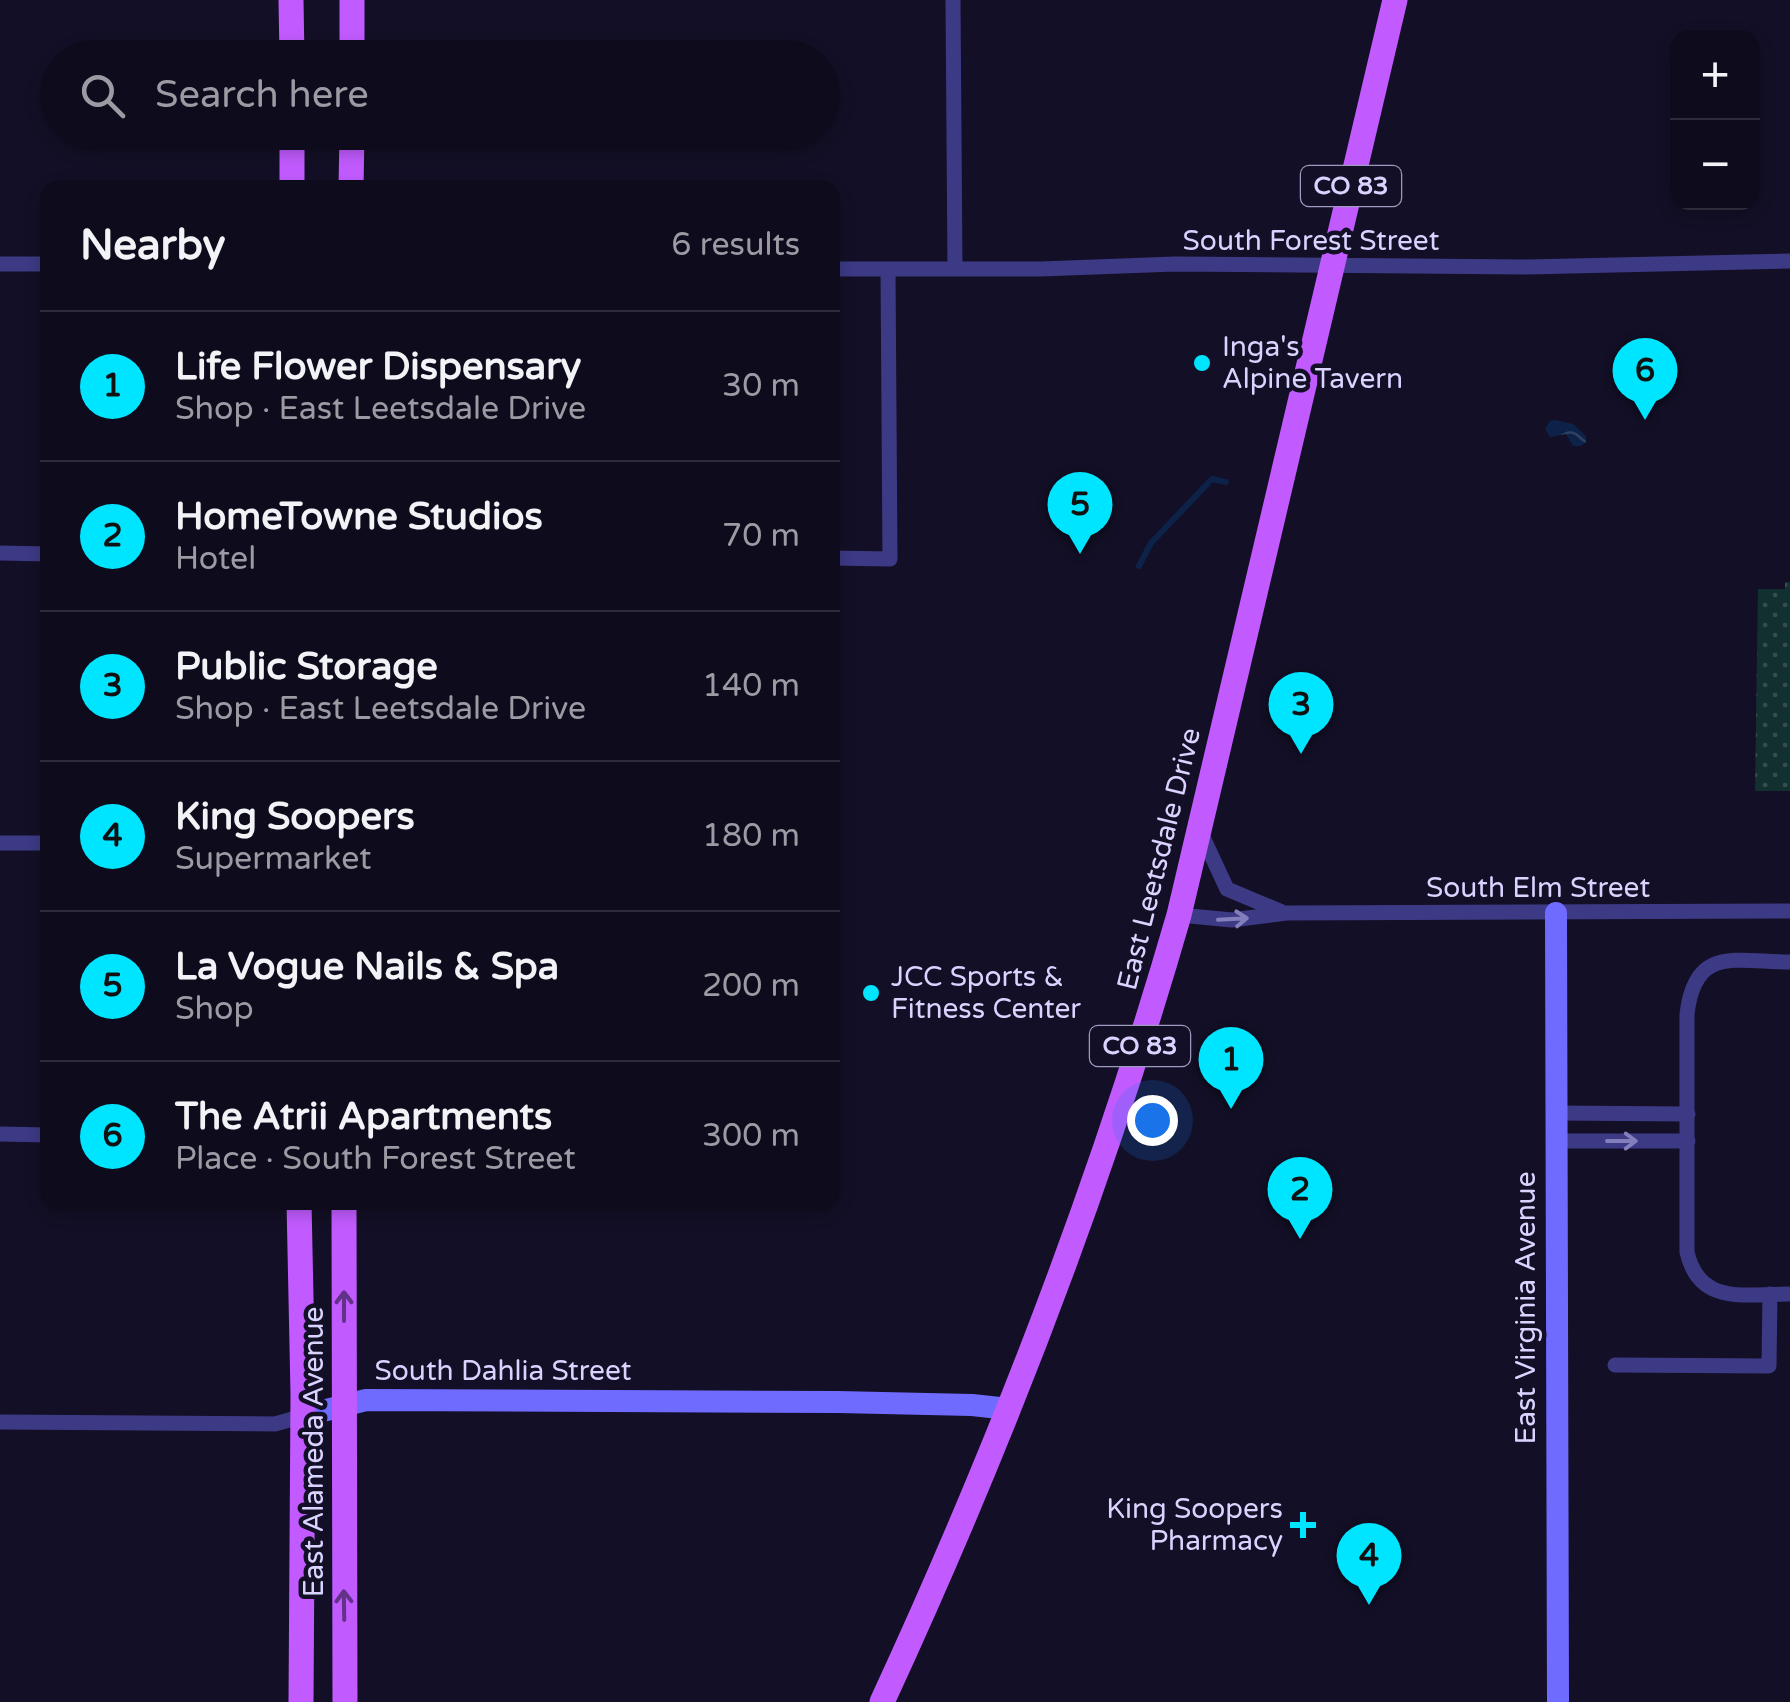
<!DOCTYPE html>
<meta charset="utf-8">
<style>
:root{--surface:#0e0b1c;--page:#1c1929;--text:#f1f3f6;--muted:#9b9ba3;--line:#2e2b3b;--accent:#00e5ff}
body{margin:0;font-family:"Varela Round",sans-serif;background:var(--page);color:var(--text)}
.controls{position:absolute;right:30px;top:30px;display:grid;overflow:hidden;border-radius:20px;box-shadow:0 5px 15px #0003}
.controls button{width:90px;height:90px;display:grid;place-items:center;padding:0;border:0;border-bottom:2px solid var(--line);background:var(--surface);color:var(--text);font:50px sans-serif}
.you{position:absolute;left:1152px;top:1120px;width:35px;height:35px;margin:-25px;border:8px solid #fff;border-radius:50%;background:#1a73e8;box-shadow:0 0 0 15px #1a73e833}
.badge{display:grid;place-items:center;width:65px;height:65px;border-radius:50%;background:var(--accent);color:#111;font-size:32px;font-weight:700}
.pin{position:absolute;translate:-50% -82px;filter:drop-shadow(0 2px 5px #0008)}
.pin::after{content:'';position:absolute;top:52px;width:35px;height:30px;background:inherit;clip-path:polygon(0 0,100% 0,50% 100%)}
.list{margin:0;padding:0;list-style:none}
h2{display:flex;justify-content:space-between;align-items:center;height:130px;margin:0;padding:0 40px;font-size:42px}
h2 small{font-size:32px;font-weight:400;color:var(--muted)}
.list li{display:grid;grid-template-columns:65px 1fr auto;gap:30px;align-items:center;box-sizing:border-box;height:150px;padding:0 40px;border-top:2px solid var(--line)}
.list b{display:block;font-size:38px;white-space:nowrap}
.list p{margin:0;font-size:32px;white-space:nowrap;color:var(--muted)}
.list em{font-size:32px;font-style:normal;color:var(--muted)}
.icon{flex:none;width:55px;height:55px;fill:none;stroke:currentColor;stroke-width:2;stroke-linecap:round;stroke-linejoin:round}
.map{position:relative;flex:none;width:1790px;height:1702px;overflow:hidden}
.search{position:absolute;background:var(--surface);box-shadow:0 5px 15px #0003;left:40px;top:40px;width:800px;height:110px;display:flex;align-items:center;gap:25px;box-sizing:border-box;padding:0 35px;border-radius:55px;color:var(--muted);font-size:38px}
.panel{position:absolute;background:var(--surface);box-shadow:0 5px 15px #0003;left:40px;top:180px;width:800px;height:1030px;border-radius:20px}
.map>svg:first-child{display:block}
.park{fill:url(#park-dots)}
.water{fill:url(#water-waves)}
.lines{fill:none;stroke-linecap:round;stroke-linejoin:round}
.stream{stroke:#0c2248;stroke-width:6}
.street{stroke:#3d3a85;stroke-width:15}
.secondary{stroke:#6f6bff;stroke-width:22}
.primary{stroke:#c25bff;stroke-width:25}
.oneway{stroke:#837fbc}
.oneway2{stroke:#623188}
.poi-dot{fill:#00e5ff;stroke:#130f26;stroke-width:4}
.labels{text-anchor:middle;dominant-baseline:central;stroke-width:9;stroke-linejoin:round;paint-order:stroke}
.shield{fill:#130f26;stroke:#9e99be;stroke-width:2.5}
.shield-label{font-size:25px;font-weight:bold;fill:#d9d4ff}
.street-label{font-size:28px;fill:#d9d4ff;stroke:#130f26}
.poi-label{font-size:28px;fill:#d9d4ff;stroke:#130f26;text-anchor:start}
</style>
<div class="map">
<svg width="1790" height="1702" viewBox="0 0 1790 1702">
<defs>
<pattern id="park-dots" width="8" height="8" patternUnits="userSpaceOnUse" patternTransform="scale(2.5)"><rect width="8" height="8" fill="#12302f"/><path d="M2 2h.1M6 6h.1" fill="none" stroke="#344d4e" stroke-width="1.8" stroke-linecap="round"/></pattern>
<pattern id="water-waves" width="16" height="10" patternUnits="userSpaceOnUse" patternTransform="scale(2.5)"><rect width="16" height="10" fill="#0c2248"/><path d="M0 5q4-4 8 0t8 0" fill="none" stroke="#2f4163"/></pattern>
</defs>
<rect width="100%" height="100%" fill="#130f26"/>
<path class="park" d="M1785,582H1790V791H1755L1758,589H1785Z"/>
<path class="water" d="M1555,420L1573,424L1586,436V442L1581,446H1573L1566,434L1550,437L1545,429L1550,421Z"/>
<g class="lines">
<path class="stream" d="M1139,566L1151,543L1212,479L1226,482"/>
<path class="street" d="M953,0L955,269
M0,264H48
M832,269H1041L1175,264L1527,267L1790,261
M0,553L48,554
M832,558L890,559L888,269
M1201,833L1227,889L1282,912
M0,843H48
M1179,915L1232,920L1286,913L1790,911
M1790,962C1736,962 1695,945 1687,1014V1252C1699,1306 1746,1294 1790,1294
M1556,1113L1688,1114
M0,1134L48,1135
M1556,1141H1688
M1615,1365L1769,1366L1770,1294
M0,1422L275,1424L303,1416"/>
<path class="secondary" d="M1556,913L1558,1702
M303,1416L366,1400L838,1402L972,1405L1009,1409"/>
<path class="primary" d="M291,0L292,58
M352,0V58
M292,132V188
M351,188L352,132
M299,1202L303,1394L301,1702
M344,1202L345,1702
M882,1702C1000,1447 1101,1185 1179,915L1395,0"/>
</g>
<defs><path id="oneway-shaft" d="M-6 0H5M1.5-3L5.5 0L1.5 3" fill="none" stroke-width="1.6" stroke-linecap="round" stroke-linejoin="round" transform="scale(2.5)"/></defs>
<g class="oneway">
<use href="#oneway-shaft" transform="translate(1233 919) rotate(-3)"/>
<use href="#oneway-shaft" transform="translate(1622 1141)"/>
</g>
<g class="oneway2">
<use href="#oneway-shaft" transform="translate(344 1306) rotate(-90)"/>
<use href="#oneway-shaft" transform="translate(344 1605) rotate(-91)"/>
</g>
<g class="poi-dot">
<circle cx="1202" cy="363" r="10"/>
<circle cx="871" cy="993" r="10"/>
<path d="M1298 1510h10v10h10v10h-10v10h-10v-10h-10v-10h10z"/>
</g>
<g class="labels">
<g class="shield">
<rect x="1301" y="166" width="100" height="40" rx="8"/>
<rect x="1090" y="1026" width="100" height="40" rx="8"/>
</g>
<g class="shield-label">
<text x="1351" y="186">CO 83</text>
<text x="1140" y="1046">CO 83</text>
</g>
<g class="street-label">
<text x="1311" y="241">South Forest Street</text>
<text transform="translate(1159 859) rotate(-76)">East Leetsdale Drive</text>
<text x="1538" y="888">South Elm Street</text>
<text transform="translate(1526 1308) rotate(-90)">East Virginia Avenue</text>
<text x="503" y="1371">South Dahlia Street</text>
<text transform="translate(314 1452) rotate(-90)">East Alameda Avenue</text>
</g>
<g class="poi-label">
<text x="1222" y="347">Inga's<tspan x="1222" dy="32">Alpine Tavern</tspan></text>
<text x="891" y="977">JCC Sports &amp;<tspan x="891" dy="32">Fitness Center</tspan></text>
<text x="1283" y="1509" text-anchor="end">King Soopers<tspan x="1283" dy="32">Pharmacy</tspan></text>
</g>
</g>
</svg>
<div class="controls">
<button>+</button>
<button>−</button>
</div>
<div class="you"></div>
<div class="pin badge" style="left:1231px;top:1109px">1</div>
<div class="pin badge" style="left:1300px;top:1239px">2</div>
<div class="pin badge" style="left:1301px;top:754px">3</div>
<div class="pin badge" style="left:1369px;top:1605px">4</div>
<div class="pin badge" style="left:1080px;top:554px">5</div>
<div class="pin badge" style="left:1645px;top:420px">6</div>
<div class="search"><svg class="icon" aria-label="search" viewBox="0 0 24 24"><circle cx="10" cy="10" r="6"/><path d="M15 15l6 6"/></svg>Search here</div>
<section class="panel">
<h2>Nearby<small>6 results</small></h2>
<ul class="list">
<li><span class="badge">1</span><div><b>Life Flower Dispensary</b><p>Shop · East Leetsdale Drive</p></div><em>30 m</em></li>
<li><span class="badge">2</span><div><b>HomeTowne Studios</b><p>Hotel</p></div><em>70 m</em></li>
<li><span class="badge">3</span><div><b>Public Storage</b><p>Shop · East Leetsdale Drive</p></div><em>140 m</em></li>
<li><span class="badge">4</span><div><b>King Soopers</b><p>Supermarket</p></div><em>180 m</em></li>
<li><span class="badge">5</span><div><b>La Vogue Nails &amp; Spa</b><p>Shop</p></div><em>200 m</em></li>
<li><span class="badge">6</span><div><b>The Atrii Apartments</b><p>Place · South Forest Street</p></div><em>300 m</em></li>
</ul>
</section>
</div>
